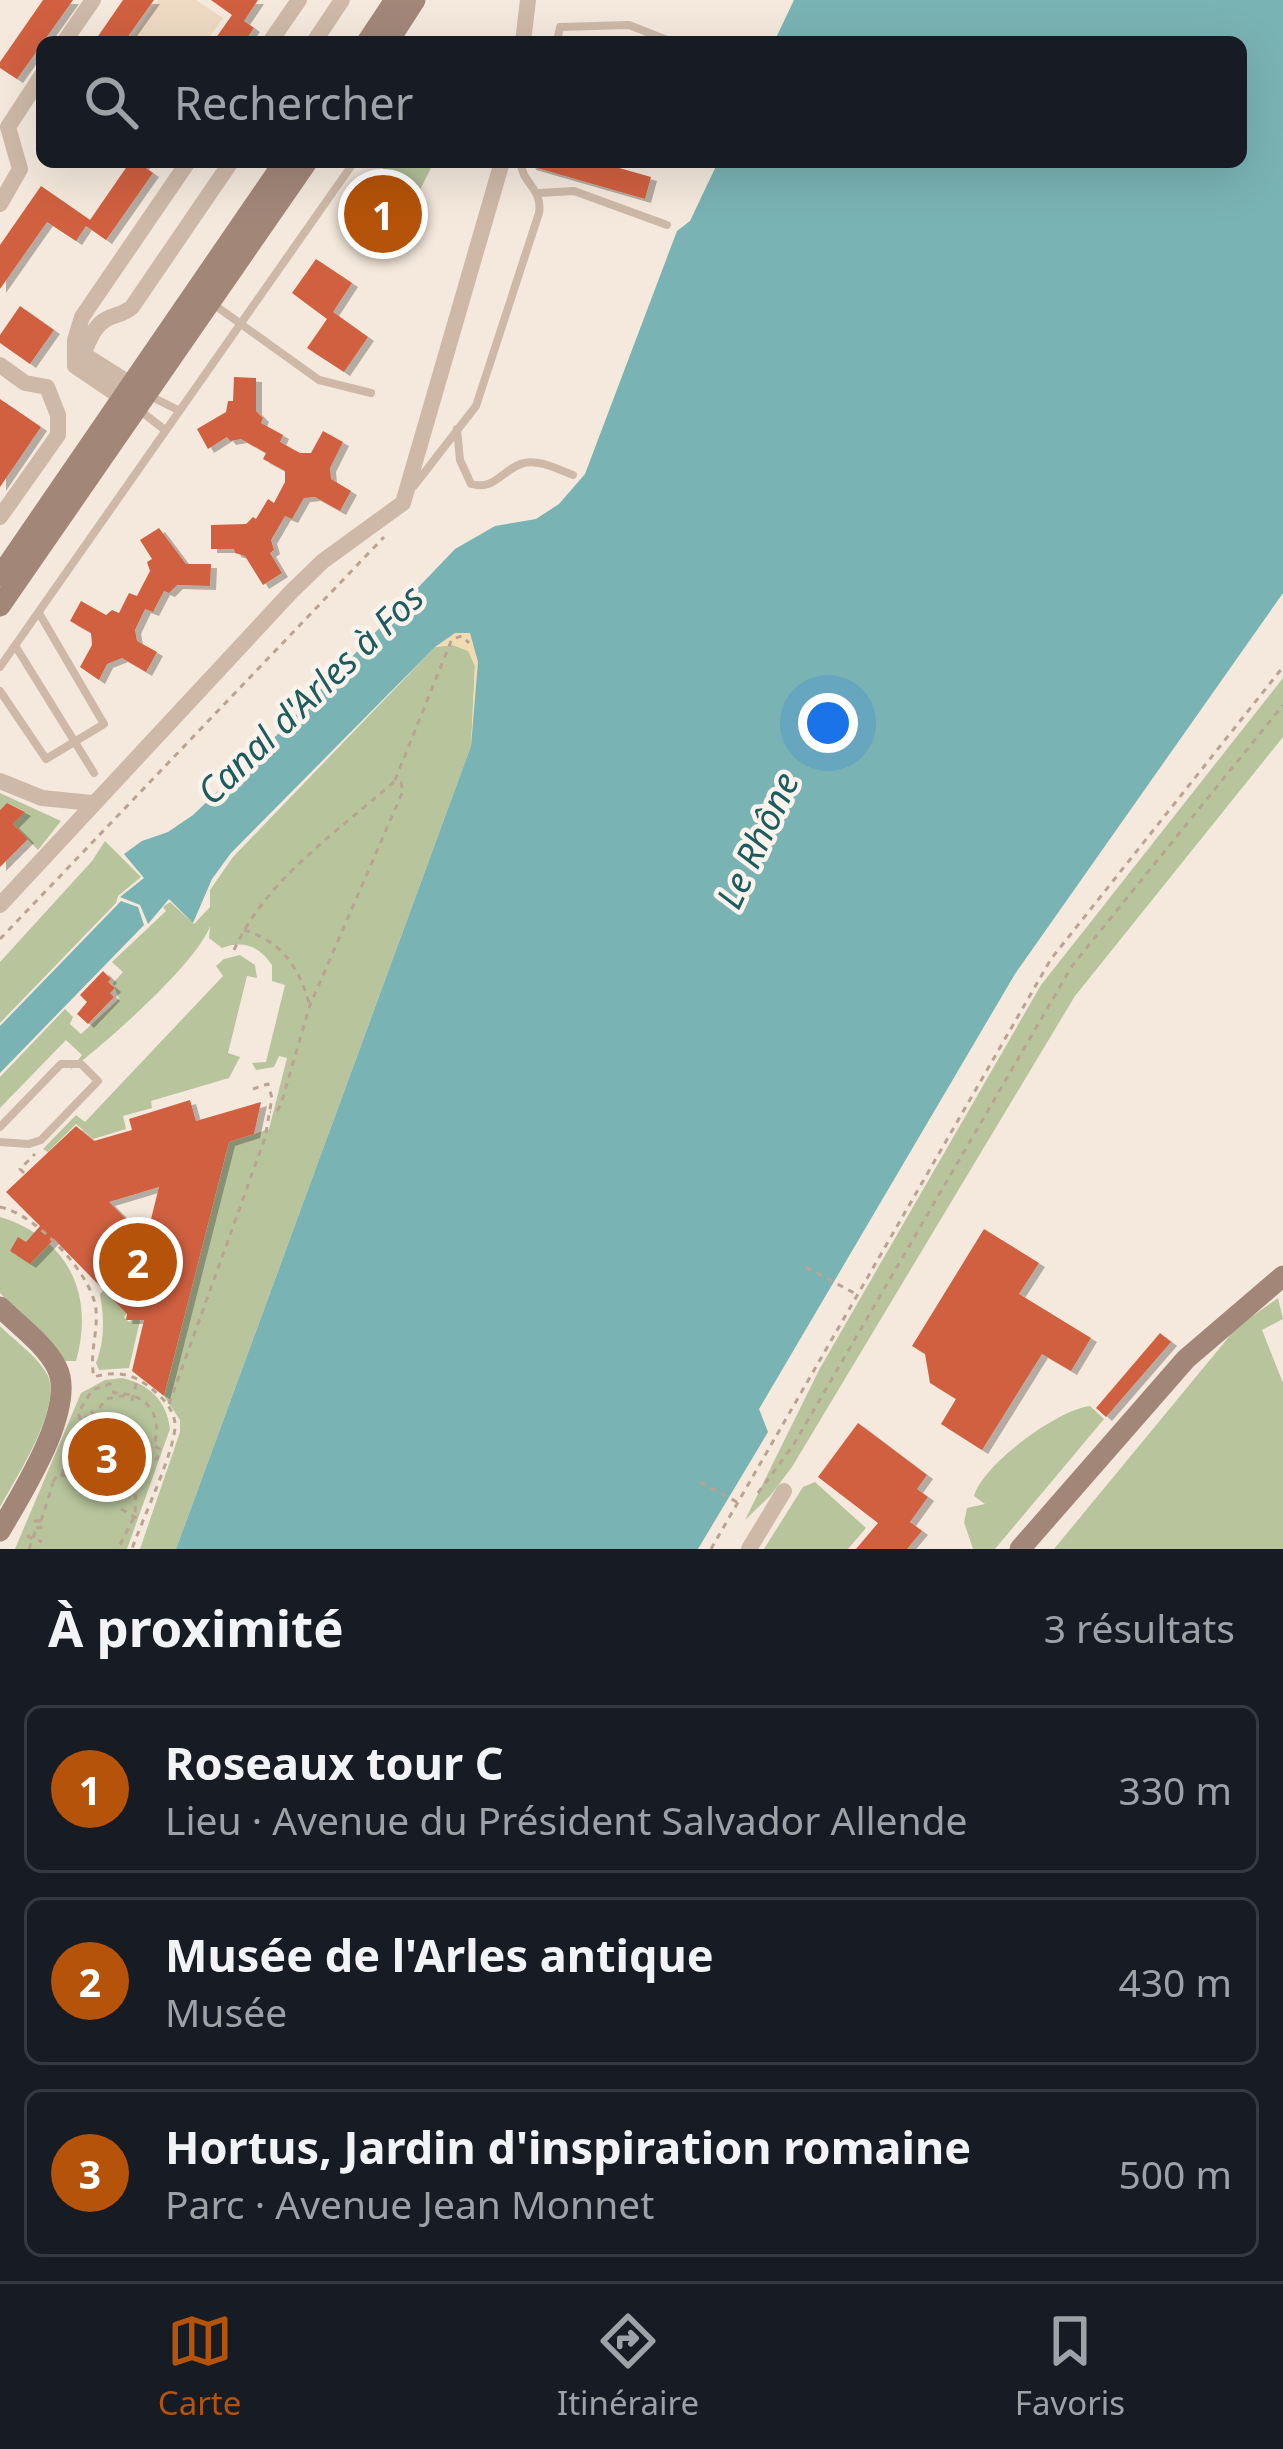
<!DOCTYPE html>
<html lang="fr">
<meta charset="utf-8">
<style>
:root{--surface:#171b24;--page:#20242c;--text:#f1f3f6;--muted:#9ea1a6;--line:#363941;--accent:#b45309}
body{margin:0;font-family:"Noto Sans",sans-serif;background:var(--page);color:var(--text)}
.you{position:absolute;left:828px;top:723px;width:42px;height:42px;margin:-30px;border:9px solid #fff;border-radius:50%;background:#1a73e8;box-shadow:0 0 0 18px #1a73e833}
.badge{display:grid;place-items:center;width:78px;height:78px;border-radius:50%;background:var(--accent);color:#fff;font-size:39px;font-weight:700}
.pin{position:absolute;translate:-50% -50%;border:6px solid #fff;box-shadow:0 3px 12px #0006}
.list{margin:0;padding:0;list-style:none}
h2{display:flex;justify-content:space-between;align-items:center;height:156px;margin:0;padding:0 48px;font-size:51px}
h2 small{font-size:39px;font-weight:400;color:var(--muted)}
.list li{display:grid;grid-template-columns:78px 1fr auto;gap:36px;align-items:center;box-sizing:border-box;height:168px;margin:0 24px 24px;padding:0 24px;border:3px solid var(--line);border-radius:18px}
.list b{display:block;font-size:45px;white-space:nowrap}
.list p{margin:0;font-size:39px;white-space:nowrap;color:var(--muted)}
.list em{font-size:39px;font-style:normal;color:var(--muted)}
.icon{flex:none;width:66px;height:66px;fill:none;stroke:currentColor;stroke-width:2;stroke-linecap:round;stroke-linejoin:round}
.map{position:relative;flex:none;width:1283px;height:1549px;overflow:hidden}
.search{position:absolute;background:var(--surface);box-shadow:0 12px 48px #0002;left:36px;right:36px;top:36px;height:132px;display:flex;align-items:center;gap:30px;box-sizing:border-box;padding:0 42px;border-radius:18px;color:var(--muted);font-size:45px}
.sheet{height:732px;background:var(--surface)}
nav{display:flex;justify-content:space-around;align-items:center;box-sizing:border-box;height:168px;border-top:3px solid var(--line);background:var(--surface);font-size:33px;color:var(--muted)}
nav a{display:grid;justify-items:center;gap:6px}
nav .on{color:var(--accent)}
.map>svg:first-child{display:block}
.green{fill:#b8c59c}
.sand{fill:#f2dbb2}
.plaza{fill:#eedac3}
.water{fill:#7ab3b4}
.building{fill:#d06140;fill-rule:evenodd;filter:url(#shadow)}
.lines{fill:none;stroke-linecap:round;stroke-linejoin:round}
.path{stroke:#baa392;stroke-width:3;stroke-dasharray:6 6;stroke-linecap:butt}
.lane{stroke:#ceb9a8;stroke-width:8}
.street{stroke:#ceb9a8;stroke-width:16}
.secondary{stroke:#a28779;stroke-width:21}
.labels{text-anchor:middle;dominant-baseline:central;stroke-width:9;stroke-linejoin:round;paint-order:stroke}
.water-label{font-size:36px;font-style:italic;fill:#1a5c60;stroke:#fbf3eb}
</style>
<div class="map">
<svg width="1283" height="1549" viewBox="0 0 1283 1549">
<defs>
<filter id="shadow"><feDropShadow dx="6" dy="4" stdDeviation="0" flood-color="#0004"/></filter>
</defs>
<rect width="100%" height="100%" fill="#f5e9dd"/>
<path class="green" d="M387,162H434L416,198L380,173Z
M453,645L469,651L475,666L471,746L176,1549H140L180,1432V1420L164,1396L229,1142L269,1129L287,1058L279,1056L274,1067L256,1070L252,1063L266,1062L285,985L272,981V965C259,946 243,940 222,948L209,938L210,926C198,962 103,1046 70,1070L82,1055L66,1040L0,1108V1077L65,1009L73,1017L70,1024L81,1034L119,999L113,983L123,972L112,962L166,911L163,907L170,902L194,924L210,907V890L233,857L435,647Z
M1283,678V737L1075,996L792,1467L770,1496L745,1520L819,1370L1041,985Z
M0,793L61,821L38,850L13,824L24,811L7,803L0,810Z
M105,841L141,877L118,896L116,903L0,1023V962L92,861Z
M240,955L255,965L257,978L247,976L228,1053L240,1057L229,1078L151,1101L152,1108L123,1116L126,1129L93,1139L76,1124L48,1152L43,1149L76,1115L85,1122L223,976L216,966L224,959Z
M0,1217C68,1238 95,1294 76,1361H65L0,1293Z
M104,1290L127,1313L124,1317L129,1322L135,1317L140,1321L129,1368L99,1370L96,1363C105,1340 104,1318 100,1294Z
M1278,1298L1283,1319L1262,1330L1283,1383V1549H1054L1237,1327Z
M0,1326C15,1341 37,1356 47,1374C64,1405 15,1479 0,1507Z
M122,1378C149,1384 167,1401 170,1429L127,1549H15L81,1393L105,1380Z
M1090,1406L1104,1419L995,1549H973L964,1522L967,1508L985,1504L974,1496C983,1464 1057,1410 1090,1406Z
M815,1482L866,1528L848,1549H764L803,1487Z"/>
<path class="sand" d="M470,632L478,662L471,746L475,666L468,651L453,645L435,647L455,633Z"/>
<path class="plaza" d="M158,0H196L223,18L206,42H129Z"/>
<path class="water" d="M794,0H1283V593L1015,974L759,1409L768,1432L698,1549H176L471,746L478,662L470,633H455L435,647L231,853L212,879L193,923L169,899L148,924L140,905L120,897L144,878L124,854L142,841L168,832L193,815L279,733L455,549L495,526L536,519L559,504L585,474L677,231L690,221L718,162H1241V42H774Z
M121,901L138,907L144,925L0,1073V1026Z"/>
<path class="building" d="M43,0H73L17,79L0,68V62Z
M123,0H154L124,42H94Z
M211,0H258L244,21L254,28L244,42H213L232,15Z
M130,162H146L143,166L153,173L106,240L86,226L76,241L47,222L0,289V245L41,186L90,220Z
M529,162H598L651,177L645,199L530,166Z
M377,184L413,209L390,243L354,219Z
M316,259L352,283L333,312L368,337L344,372L307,348L327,319L292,293Z
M20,306L54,330L30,364L0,343V335Z
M234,377L256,378V411L263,418L261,423L283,435L280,442L300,453H311L323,431L343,442L330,468L331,479L351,491L340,511L315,497L304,498L292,519L285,516L271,540L274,550L270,553L282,573L263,585L245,556L235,553L234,549H211V525L246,524L253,517L256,519L268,499L274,503L285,482V471L263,459L266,453L241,439L230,441L227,437L208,449L197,429L226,412L228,401H233Z
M0,399L41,427L0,487Z
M159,528L186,564H211L210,586L177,585L169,593L164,591L153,612L145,609L135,630L137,641L157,652L146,672L122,658L107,664L99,680L80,667L92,645L91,633L70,621L81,601L106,615L112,610L119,613L129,593L137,596L150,571L147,562L152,559L140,540Z
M7,803L25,812L13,824L28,839L0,867V810Z
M103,971L111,979L108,982L115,988L110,993L114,997L88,1024L77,1014L87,1002L80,995Z
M190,1100L196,1121L261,1102L254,1134L229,1142L164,1396L132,1371L144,1320H126L127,1314L54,1239L30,1264L10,1251L18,1237L26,1242L40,1226L6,1192L76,1126L94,1141L132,1130L129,1119ZM159,1187L146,1239L109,1202Z
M984,1229L1039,1263L1019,1294L1091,1338L1071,1371L1042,1354L982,1450L941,1424L956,1399L930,1383L925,1354L912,1346Z
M1160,1333L1171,1342L1106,1417L1096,1408Z
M858,1423L927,1475L917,1489L928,1497L910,1522L922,1531L907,1549H856L878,1523L818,1477Z"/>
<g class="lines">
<path class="path" d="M395,780L452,639L462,636L469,643
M244,930C281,941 299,967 309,1003
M0,939L384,537
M234,950C265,883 326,840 381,793L394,782L401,783L403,791L310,1005L281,1104L277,1111L270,1112
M24,1173L20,1169L35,1154
M0,1207C34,1213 93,1274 96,1310C98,1333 89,1355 94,1377C113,1371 132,1373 148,1386C160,1395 173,1407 175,1423C177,1447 141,1522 132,1549
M806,1267L856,1294
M132,1401L137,1380
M169,1404L265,1138L272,1098L268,1084L253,1089
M83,1421L91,1412L95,1414L106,1399L127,1395
M62,1475L68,1450L82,1422L78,1413L92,1390L110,1384L114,1393C147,1393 163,1414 154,1446L160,1449L157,1459L151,1457L146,1470L142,1469L138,1477L143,1479L136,1488L135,1515L118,1549
M53,1482L58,1474L69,1477
M700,1482L737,1502
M758,1493L794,1444L1072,966L1283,705
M121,1509L140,1520
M35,1521H41L42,1527L36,1528Z
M41,1521L53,1483
M27,1536L42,1542
M29,1549L36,1530
M711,1549L1051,959L1283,667"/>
<path class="lane" d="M557,42L560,27L629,25L672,42
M539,193L574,191L667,225
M213,304L319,380L371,393
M148,395L178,410
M138,409L165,430
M457,429L460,460L471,484C496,491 503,468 524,463C539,459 559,470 573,475
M414,486L476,406L539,213C543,188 521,183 521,162
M16,647L94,773
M0,667L354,162
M0,691L46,759L104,724L39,613
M0,1127L61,1064H81L98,1081L41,1140L29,1144L0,1142"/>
<path class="street" d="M64,42L93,0
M270,42L299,0
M314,42L342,0
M523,42L528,0
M0,204L20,169L8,127L42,75
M0,365L25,383L47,387
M140,390L83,354C89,342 93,327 105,320C115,314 123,315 132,307L231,162
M131,404L75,366V340L82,317L188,162
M0,517L58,435V415L47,387
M0,781L42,798L92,803
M0,905L291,592L323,561L403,503L502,162
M749,1549L784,1491"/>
<path class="secondary" d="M367,42L395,0
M388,42L415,0
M0,576L284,162
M0,606L307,162
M0,1307C18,1325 46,1345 57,1368C77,1408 20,1496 0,1531
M1020,1549L1186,1359L1283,1276"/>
</g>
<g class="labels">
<g class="water-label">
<text transform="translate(310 694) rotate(-44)">Canal d'Arles à Fos</text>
<text transform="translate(757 840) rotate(-65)">Le Rhône</text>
</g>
</g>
</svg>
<div class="you"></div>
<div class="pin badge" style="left:383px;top:214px">1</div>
<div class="pin badge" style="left:138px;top:1262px">2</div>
<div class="pin badge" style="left:107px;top:1457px">3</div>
<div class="search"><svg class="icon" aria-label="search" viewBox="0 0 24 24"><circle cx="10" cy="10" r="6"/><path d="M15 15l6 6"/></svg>Rechercher</div>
</div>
<section class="sheet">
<h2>À proximité<small>3 résultats</small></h2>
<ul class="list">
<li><span class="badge">1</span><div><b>Roseaux tour C</b><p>Lieu · Avenue du Président Salvador Allende</p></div><em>330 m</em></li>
<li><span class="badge">2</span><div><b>Musée de l'Arles antique</b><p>Musée</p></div><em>430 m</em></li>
<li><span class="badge">3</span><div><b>Hortus, Jardin d'inspiration romaine</b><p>Parc · Avenue Jean Monnet</p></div><em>500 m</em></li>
</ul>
</section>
<nav>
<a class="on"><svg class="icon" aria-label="map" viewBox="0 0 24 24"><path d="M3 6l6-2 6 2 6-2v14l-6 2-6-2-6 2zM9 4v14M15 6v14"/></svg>Carte</a>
<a><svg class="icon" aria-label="directions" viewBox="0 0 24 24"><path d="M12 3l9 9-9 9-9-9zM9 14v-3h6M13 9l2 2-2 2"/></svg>Itinéraire</a>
<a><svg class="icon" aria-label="saved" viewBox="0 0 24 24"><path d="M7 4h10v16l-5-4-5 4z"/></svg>Favoris</a>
</nav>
